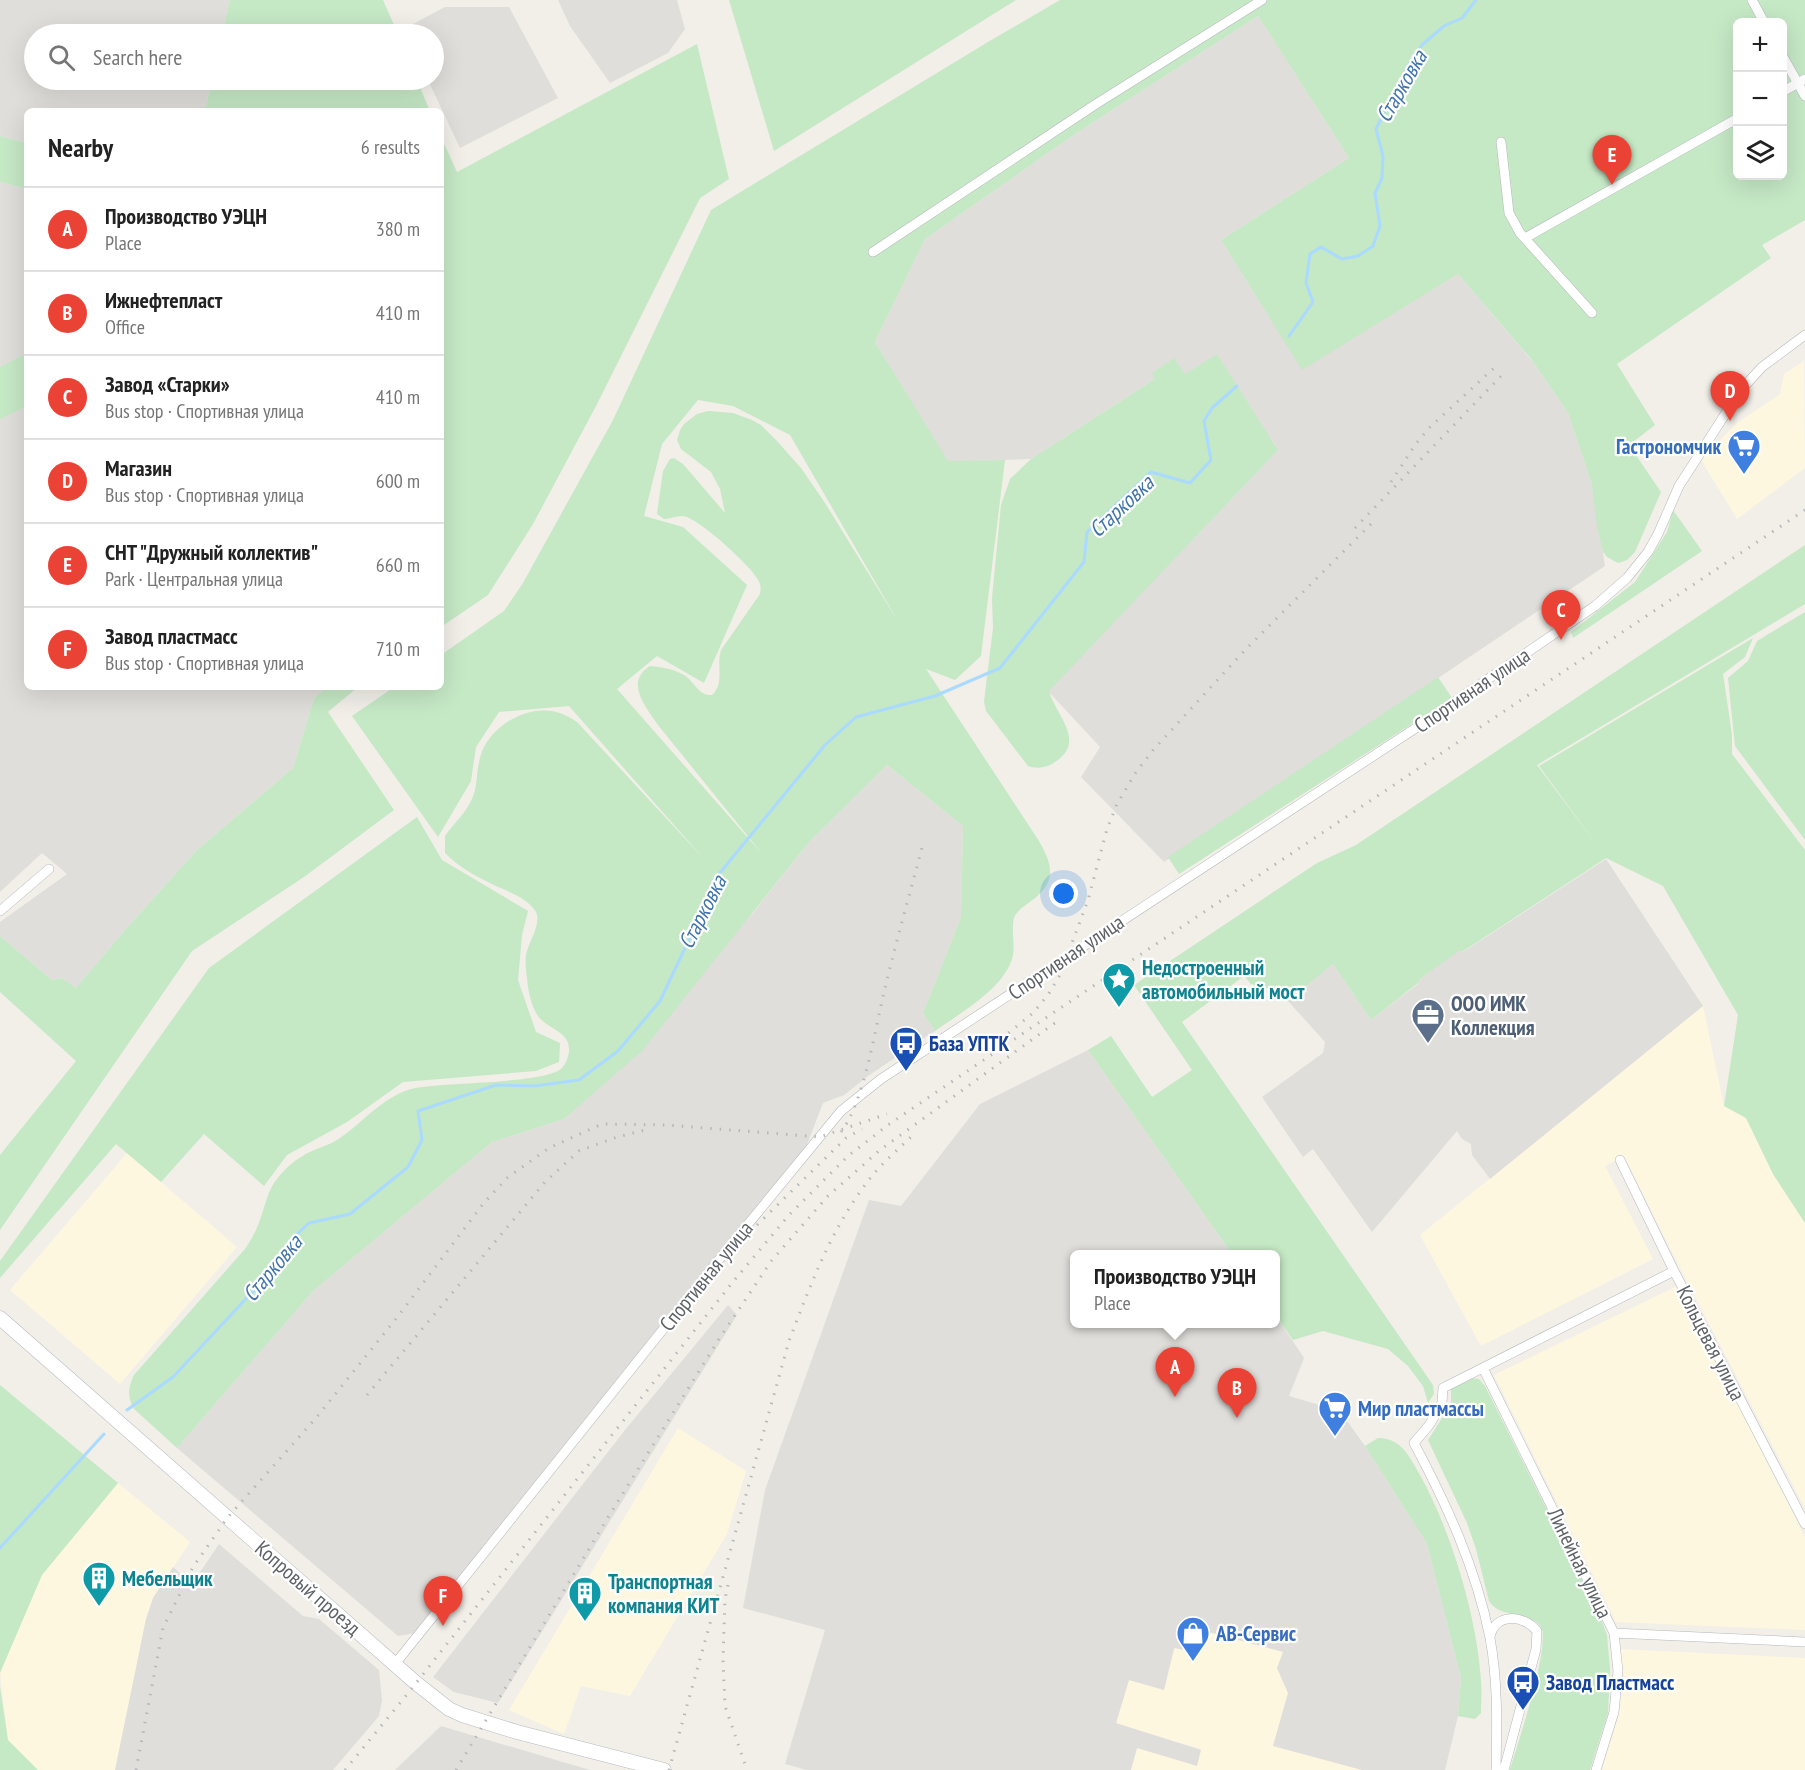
<!DOCTYPE html>
<meta charset="utf-8">
<style>
:root{--surface:#fff;--page:#f2f2f2;--text:#222;--muted:#767676;--line:#e0e0e0;--accent:#ea4335}
body{margin:0;font-family:"PT Sans Narrow",sans-serif;background:var(--page);color:var(--text)}
.controls{position:absolute;right:18px;top:18px;display:grid;overflow:hidden;border-radius:9px;box-shadow:0 6px 24px #0002}
.controls button{width:54px;height:54px;display:grid;place-items:center;padding:0;border:0;border-bottom:2px solid var(--line);background:var(--surface);color:var(--text);font:30px sans-serif}
.you{position:absolute;left:1064px;top:894px;width:21px;height:21px;margin:-15px;border:4px solid #fff;border-radius:50%;background:#1a73e8;box-shadow:0 0 0 9px #1a73e833}
.badge{display:grid;place-items:center;width:39px;height:39px;border-radius:50%;background:var(--accent);color:#fff;font-size:20px;font-weight:700}
.pin{position:absolute;translate:-50% -50px;filter:drop-shadow(0 2px 3px #0008)}
.pin::after{content:'';position:absolute;top:32px;width:21px;height:18px;background:inherit;clip-path:polygon(0 0,100% 0,50% 100%)}
.popup{position:absolute;left:1070px;top:1250px;width:210px;height:78px;box-sizing:border-box;display:grid;place-content:center;border-radius:9px;background:var(--surface);filter:drop-shadow(0 2px 4px #0005);font-size:20px;white-space:nowrap;color:var(--muted)}
.popup b{font-size:22px;color:var(--text)}
.popup::after{content:'';position:absolute;left:50%;top:100%;margin-left:-12px;border:12px solid transparent;border-top-color:var(--surface)}
.list{margin:0;padding:0;list-style:none}
h2{display:flex;justify-content:space-between;align-items:center;height:78px;margin:0;padding:0 24px;font-size:26px}
h2 small{font-size:20px;font-weight:400;color:var(--muted)}
.list li{display:grid;grid-template-columns:39px 1fr auto;gap:18px;align-items:center;box-sizing:border-box;height:84px;padding:0 24px;border-top:2px solid var(--line)}
.list b{display:block;font-size:22px;white-space:nowrap}
.list p{margin:0;font-size:20px;white-space:nowrap;color:var(--muted)}
.list em{font-size:20px;font-style:normal;color:var(--muted)}
.icon{flex:none;width:33px;height:33px;fill:none;stroke:currentColor;stroke-width:2;stroke-linecap:round;stroke-linejoin:round}
.map{position:relative;flex:none;width:1805px;height:1770px;overflow:hidden}
.search{position:absolute;background:var(--surface);box-shadow:0 6px 24px #0002;left:24px;top:24px;width:420px;height:66px;display:flex;align-items:center;gap:15px;box-sizing:border-box;padding:0 21px;border-radius:33px;color:var(--muted);font-size:22px}
.panel{position:absolute;background:var(--surface);box-shadow:0 6px 24px #0002;left:24px;top:108px;width:420px;height:582px;border-radius:9px}
.map>svg:first-child{display:block}
.commercial{fill:#fef7e0}
.industrial{fill:#e0deda}
.green{fill:#c5e8c5;fill-rule:evenodd}
.lines{fill:none;stroke-linecap:round;stroke-linejoin:round}
.stream{stroke:#aadaff;stroke-width:3}
.street-casing{stroke:#b5b8bc;stroke-width:10}
.secondary-casing{stroke:#b6babf;stroke-width:15}
.street{stroke:#fff;stroke-width:9}
.secondary{stroke:#fff;stroke-width:14}
.rail{stroke:#b6b7b8;stroke-width:3;stroke-dasharray:1.5 8;stroke-linecap:butt}
.labels{text-anchor:middle;dominant-baseline:central;stroke-width:4.5;stroke-linejoin:round;paint-order:stroke}
.shop-label{font-size:21px;font-weight:bold;fill:#366cbe;stroke:#fff;text-anchor:start}
.street-label{font-size:21px;fill:#5f6368;stroke:#fff}
.culture-label{font-size:21px;font-weight:bold;fill:#0d838f;stroke:#fff;text-anchor:start}
.service-label{font-size:21px;font-weight:bold;fill:#4e5e75;stroke:#fff;text-anchor:start}
.transit-label{font-size:21px;font-weight:bold;fill:#164399;stroke:#fff;text-anchor:start}
.water-label{font-size:22px;font-style:italic;fill:#4174aa;stroke:#fff}
</style>
<div class="map">
<svg width="1805" height="1770" viewBox="0 0 1805 1770">
<rect width="100%" height="100%" fill="#f1efe8"/>
<path class="commercial" d="M1804,361L1805,468L1737,519L1701,460L1737,423L1780,394L1784,374Z
M1703,1006L1724,1106L1746,1118L1773,1174L1805,1223V1508L1680,1268L1624,1156L1605,1166L1653,1259L1481,1346L1420,1235Z
M127,1153L237,1247L120,1384L10,1290Z
M1677,1286L1805,1537V1630L1616,1622L1494,1375Z
M678,1428L746,1471L727,1534L630,1696L581,1686L564,1734L509,1710Z
M118,1483L190,1542L153,1598L146,1619L115,1770H38L8,1740L0,1673L42,1575Z
M1197,1629L1284,1652L1277,1668L1288,1693L1273,1746L1362,1770H1131L1137,1748L1197,1765L1201,1749L1116,1724L1129,1680L1164,1690L1175,1648Z
M1620,1649L1805,1658V1770H1602L1620,1711L1622,1669Z"/>
<path class="industrial" d="M0,0H230L222,34H34V80H212L206,106L197,111H27V143L0,136Z
M558,0H677L685,29L668,53L610,83L570,26Z
M445,7H509L558,98L460,148L428,80H434V34H411L413,24Z
M1258,16L1349,158L1221,240L1302,369L1458,274L1533,362L1568,413L1592,485L1605,566L1164,862L1081,777L1100,747L1048,691L1278,450L1217,355L1185,374L1155,379L1031,459L948,462L875,342L925,239L1078,132Z
M0,182L27,189V687H327L314,698L293,768L197,850L125,930L76,988L62,978L52,980L0,936V922L67,874L42,853L0,892Z
M887,765L963,826L961,917L923,1013L935,1031L868,1076L844,1095L823,1103L806,1147L717,1254L415,1633L398,1636L177,1448L313,1291L492,1142L564,1119L753,913L809,842Z
M1606,859L1703,1006L1490,1179L1472,1155L1471,1144L1462,1139L1457,1131L1372,1232L1313,1149L1303,1157L1262,1097L1323,1053L1325,1042L1288,1001L1333,964L1371,1020L1418,984L1419,980L1460,949L1463,952Z
M1088,1050L1232,1254H1074V1324H1276V1316L1304,1358L1289,1396L1340,1411L1365,1446L1427,1544L1461,1678L1458,1716L1445,1770H1362L1273,1746L1288,1693L1277,1668L1283,1652L1197,1629L1189,1651L1174,1648L1164,1690L1129,1680L1116,1723L1201,1750L1197,1766L1137,1748L1131,1770H807L785,1764L825,1630L743,1608L765,1490L869,1200L901,1206L980,1104Z
M728,1305L737,1315L498,1703L454,1692L433,1677L625,1430Z
M219,1544L303,1616L319,1619L379,1670L382,1700L379,1716L333,1770H115L146,1619L153,1598L173,1567L192,1584Z
M441,1726L590,1770H395Z"/>
<path class="green" d="M230,0H383L398,34H222Z
M729,0H1016L774,151Z
M1060,0H1805V220L1762,245L1771,258L1617,364L1655,425L1629,445L1661,492L1635,552L1627,560L1618,563L1607,557L1603,552L1597,526L1592,485L1568,413L1531,359L1458,274L1302,370L1221,240L1349,158L1258,16L1078,132L925,239L875,342L948,461L1005,460L981,656L955,680L926,669L1037,838C1053,864 1058,882 1031,901C1025,906 1017,910 1014,918C1011,929 1015,943 1013,955C1006,988 960,1013 935,1031L923,1013L961,917L963,826L887,765L809,842L643,1050L564,1119L492,1142L313,1291L177,1448L134,1409C127,1397 128,1388 134,1375L245,1249C252,1239 257,1229 261,1217C265,1206 267,1194 274,1183C283,1170 296,1158 312,1151C321,1147 332,1144 340,1138C365,1121 384,1095 415,1088C444,1082 546,1084 562,1068C566,1064 568,1057 569,1052C571,1031 548,1030 538,1016C531,1006 528,990 527,978C526,971 525,962 526,955C528,943 542,923 536,912C528,898 507,891 494,885C477,877 457,866 445,853V836C454,823 466,813 472,799C478,785 476,772 480,758C487,728 526,704 556,712C564,714 571,718 577,722L704,859L569,706L499,712L476,747L471,781L438,837L352,716L394,687H441V655L504,611L523,583L613,420L711,210L988,42ZM1738,22H1782V176H1738ZM698,400L733,406L790,435L899,623L825,503L801,468L776,440L761,425L752,420L733,413L708,411L697,414L684,424L680,430L677,440L681,449L711,472L720,489L725,513L683,464L674,458L670,459L663,471L657,514L664,519C672,519 679,514 687,517C704,524 749,564 758,580C761,585 761,588 760,594L721,650C716,665 725,683 712,695C698,696 695,682 684,675C674,669 662,667 650,666C624,682 646,707 658,725L763,855L617,689L657,656L704,683L747,585L683,527L644,516L662,444Z
M697,44L729,179L700,198L595,408L533,524L488,595L441,627V137L457,172Z
M212,80H417L430,111H197L206,106Z
M0,136L27,143V189L0,182Z
M27,353V406L0,419V367Z
M1217,354L1278,450L1049,691C1056,716 1087,741 1055,762C1047,768 1037,769 1028,766L986,711L984,702L993,628L992,598L1001,505L1010,479L1031,459L1155,379L1152,373L1174,358L1185,374Z
M1673,510L1702,551L1573,638L1571,632L1635,582L1667,532Z
M1805,545V604L1537,765L1602,852L1539,766L1753,638L1745,657L1723,674L1732,735V754L1805,850V1223L1773,1174L1746,1118L1724,1106L1738,1015L1663,886L1606,858L1462,952L1460,950L1420,979L1418,983L1371,1020L1333,964L1288,1001L1276,991L1251,984L1244,976L1182,1022L1433,1385L1434,1394L1428,1403L1423,1386L1408,1366L1388,1349L1323,1331L1293,1340L1276,1316V1254H1232L1088,1050L1111,1036L1152,1097L1192,1070L1134,985L1317,863L1356,845Z
M1805,612V840L1735,746L1728,678L1748,661L1757,641Z
M1438,677L1452,698L1179,874L1168,857Z
M327,687H358L328,712L394,810L304,877L192,951L0,1230V1155L76,1061L0,992V936L52,980L62,978L76,988L125,930L197,850L293,768L314,698Z
M417,817L442,860L528,911L522,935L518,980L536,1032L560,1043L559,1062L536,1071L403,1082L347,1122L287,1155L264,1186L204,1134L161,1182L116,1144L0,1278V1261L209,968Z
M1471,1378L1479,1379L1485,1386L1599,1614L1607,1635L1610,1669L1608,1713L1590,1770H1510C1517,1746 1551,1645 1541,1627C1531,1611 1500,1619 1489,1601L1476,1549L1467,1523L1428,1440L1451,1404V1388Z
M0,1385L118,1483L42,1575L0,1673Z
M1378,1438C1386,1438 1392,1440 1399,1445C1408,1452 1414,1465 1420,1475C1451,1531 1477,1616 1481,1681C1482,1692 1481,1703 1481,1713L1475,1719L1458,1716L1461,1678L1427,1544L1365,1446Z
M0,1687L8,1740L38,1770H0Z"/>
<g class="lines">
<path class="stream" d="M1289,336L1313,302L1306,283L1310,254L1321,247L1342,259L1358,256L1373,246L1380,226L1375,193L1382,178L1383,156L1376,129L1409,64L1422,45L1444,26L1462,18L1476,0
M127,1410L173,1377L257,1287L295,1236L309,1223L350,1214L408,1167L422,1140L418,1111L496,1085L534,1086L579,1080L618,1051L660,1001L693,931L714,880L825,745L856,717L935,696L1000,668L1084,562L1087,532L1151,472L1190,483L1211,460L1204,421L1212,408L1237,386
M0,1548L104,1434"/>
<defs>
<path id="street" d="M1752,0L1764,22
M1782,55L1805,96
M1782,92L1805,79
M1501,142L1509,213L1520,233L1592,313
M1525,238L1738,118
M873,252L1096,104L1262,0
M0,911L49,869
M1620,1160L1674,1271L1805,1524
M1483,1368L1614,1633L1618,1671L1614,1712L1596,1770
M1614,1633L1805,1642
M1490,1637C1495,1613 1523,1614 1537,1631L1536,1649L1504,1770
M395,1664L717,1262L841,1111L881,1079L1425,722L1595,606L1627,578L1648,552L1658,534L1679,486L1740,391L1762,367L1805,335
M1496,1770C1497,1726 1498,1681 1490,1638C1476,1568 1447,1505 1414,1443L1430,1424L1442,1403L1443,1388L1674,1271"/>
<path id="secondary" d="M0,1318L416,1683L449,1709L462,1715L517,1732L664,1770"/>
</defs>
<use href="#street" class="street-casing"/>
<use href="#secondary" class="secondary-casing"/>
<use href="#street" class="street"/>
<use href="#secondary" class="secondary"/>
<path class="rail" d="M1391,482L1415,445L1429,428L1494,368
M1355,528L1502,375
M1001,1039L1033,1013L1048,995L1060,975L1088,900L1107,829L1117,804L1136,772L1154,749L1246,649L1372,523
M841,1132C864,1102 875,1030 884,992C896,942 910,893 923,844
M757,1225L846,1138L862,1129
M367,1395L545,1182L579,1151L617,1137L649,1129
M728,1585L725,1599L723,1660L725,1706L747,1770
M136,1770L163,1628L193,1567L228,1517L316,1418L399,1315L483,1204L507,1178L549,1148L602,1124L667,1125L820,1137L887,1114
M345,1770L409,1692L732,1283L789,1215L848,1156L888,1125L1053,1013L1805,510
M456,1770L607,1519L719,1339L772,1260L828,1196L880,1150L1059,1020
M669,1770L789,1341C810,1286 830,1232 865,1185C879,1165 899,1149 916,1132"/>
</g>
<defs>
<symbol id="supermarket-pin" viewBox="-11 -11 22 30"><path d="M0 17L-7.5 6A9.5 9.5 0 1 1 7.5 6Z" fill="#3f7fe0" stroke="#fff"/><path d="M-6-5.5h2.5l.6 2H6L4.5 2H-2.5L-4.4-4H-6ZM-1.5 3.2a1.3 1.3 0 1 0 .1 0ZM3 3.2a1.3 1.3 0 1 0 .1 0Z" fill="#fff"/></symbol>
<symbol id="sight-pin" viewBox="-11 -11 22 30"><path d="M0 17L-7.5 6A9.5 9.5 0 1 1 7.5 6Z" fill="#0f9aa8" stroke="#fff"/><path d="M0-6L1.8-2.2L6-1.7L2.9 1.2L3.7 5.4L0 3.3L-3.7 5.4L-2.9 1.2L-6-1.7L-1.8-2.2Z" fill="#fff"/></symbol>
<symbol id="office-pin" viewBox="-11 -11 22 30"><path d="M0 17L-7.5 6A9.5 9.5 0 1 1 7.5 6Z" fill="#5c6f8a" stroke="#fff"/><path d="M-6-3h4V-5.5h4V-3h4V5H-6ZM-1-4.5V-3h2v-1.5ZM-6 0V1H6V0Z" fill="#fff"/></symbol>
<symbol id="bus-pin" viewBox="-11 -11 22 30"><path d="M0 17L-7.5 6A9.5 9.5 0 1 1 7.5 6Z" fill="#1a4fb4" stroke="#fff"/><path d="M-5-6H5V4H4V6H2V4H-2V6H-4V4H-5ZM-3.5-4V0h7V-4ZM-3.5 1.2v1.5H-2V1.2ZM2 1.2v1.5H3.5V1.2Z" fill="#fff"/></symbol>
<symbol id="building-pin" viewBox="-11 -11 22 30"><path d="M0 17L-7.5 6A9.5 9.5 0 1 1 7.5 6Z" fill="#0f9aa8" stroke="#fff"/><path d="M-4-6H4V6H1V3H-1V6H-4ZM-2.5-4.3h1.7v1.8h-1.7ZM.8-4.3h1.7v1.8H.8ZM-2.5-1h1.7V.8h-1.7ZM.8-1h1.7V.8H.8Z" fill="#fff"/></symbol>
<symbol id="shop-pin" viewBox="-11 -11 22 30"><path d="M0 17L-7.5 6A9.5 9.5 0 1 1 7.5 6Z" fill="#3f7fe0" stroke="#fff"/><path d="M-5-2.5h2.3a2.7 3.5 0 0 1 5.4 0H5L5.5 6h-11ZM-1.5-2.5h3a1.5 2.3 0 0 0-3 0Z" fill="#fff"/></symbol>
</defs>
<g fill-rule="evenodd">
<use href="#supermarket-pin" x="1725" y="427" width="38" height="52"/>
<use href="#sight-pin" x="1100" y="960" width="38" height="52"/>
<use href="#office-pin" x="1409" y="996" width="38" height="52"/>
<use href="#bus-pin" x="887" y="1024" width="38" height="52"/>
<use href="#supermarket-pin" x="1316" y="1389" width="38" height="52"/>
<use href="#building-pin" x="80" y="1559" width="38" height="52"/>
<use href="#building-pin" x="566" y="1574" width="38" height="52"/>
<use href="#shop-pin" x="1174" y="1614" width="38" height="52"/>
<use href="#bus-pin" x="1504" y="1663" width="38" height="52"/>
</g>
<g class="labels">
<g class="shop-label">
<text x="1721" y="446" text-anchor="end">Гастрономчик</text>
<text x="1358" y="1408">Мир пластмассы</text>
<text x="1216" y="1633">АВ-Сервис</text>
</g>
<g class="street-label">
<text transform="translate(1472 690) rotate(-34)">Спортивная улица</text>
<text transform="translate(1066 957) rotate(-34)">Спортивная улица</text>
<text transform="translate(706 1276) rotate(-51)">Спортивная улица</text>
<text transform="translate(1711 1343) rotate(63)">Кольцевая улица</text>
<text transform="translate(1580 1563) rotate(64)">Линейная улица</text>
<text transform="translate(308 1588) rotate(41)">Копровый проезд</text>
</g>
<g class="culture-label">
<text x="1142" y="967">Недостроенный<tspan x="1142" dy="24">автомобильный мост</tspan></text>
<text x="122" y="1578">Мебельщик</text>
<text x="608" y="1581">Транспортная<tspan x="608" dy="24">компания КИТ</tspan></text>
</g>
<g class="service-label">
<text x="1451" y="1003">ООО ИМК<tspan x="1451" dy="24">Коллекция</tspan></text>
</g>
<g class="transit-label">
<text x="929" y="1043">База УПТК</text>
<text x="1546" y="1682">Завод Пластмасс</text>
</g>
<g class="water-label">
<text transform="translate(1401 86) rotate(-60)">Старковка</text>
<text transform="translate(1121 506) rotate(-43)">Старковка</text>
<text transform="translate(702 912) rotate(-63)">Старковка</text>
<text transform="translate(272 1268) rotate(-50)">Старковка</text>
</g>
</g>
</svg>
<div class="controls">
<button>+</button>
<button>−</button>
<button><svg class="icon" aria-label="layers" viewBox="0 0 24 24"><path d="M12 4l9 5-9 5-9-5zM3 14l9 5 9-5"/></svg></button>
</div>
<div class="you"></div>
<div class="pin badge" style="left:1175px;top:1397px">A</div>
<div class="popup"><b>Производство УЭЦН</b>Place</div>
<div class="pin badge" style="left:1237px;top:1418px">B</div>
<div class="pin badge" style="left:1561px;top:640px">C</div>
<div class="pin badge" style="left:1730px;top:421px">D</div>
<div class="pin badge" style="left:1612px;top:185px">E</div>
<div class="pin badge" style="left:443px;top:1626px">F</div>
<div class="search"><svg class="icon" aria-label="search" viewBox="0 0 24 24"><circle cx="10" cy="10" r="6"/><path d="M15 15l6 6"/></svg>Search here</div>
<section class="panel">
<h2>Nearby<small>6 results</small></h2>
<ul class="list">
<li><span class="badge">A</span><div><b>Производство УЭЦН</b><p>Place</p></div><em>380 m</em></li>
<li><span class="badge">B</span><div><b>Ижнефтепласт</b><p>Office</p></div><em>410 m</em></li>
<li><span class="badge">C</span><div><b>Завод «Старки»</b><p>Bus stop · Спортивная улица</p></div><em>410 m</em></li>
<li><span class="badge">D</span><div><b>Магазин</b><p>Bus stop · Спортивная улица</p></div><em>600 m</em></li>
<li><span class="badge">E</span><div><b>СНТ &quot;Дружный коллектив&quot;</b><p>Park · Центральная улица</p></div><em>660 m</em></li>
<li><span class="badge">F</span><div><b>Завод пластмасс</b><p>Bus stop · Спортивная улица</p></div><em>710 m</em></li>
</ul>
</section>
</div>
